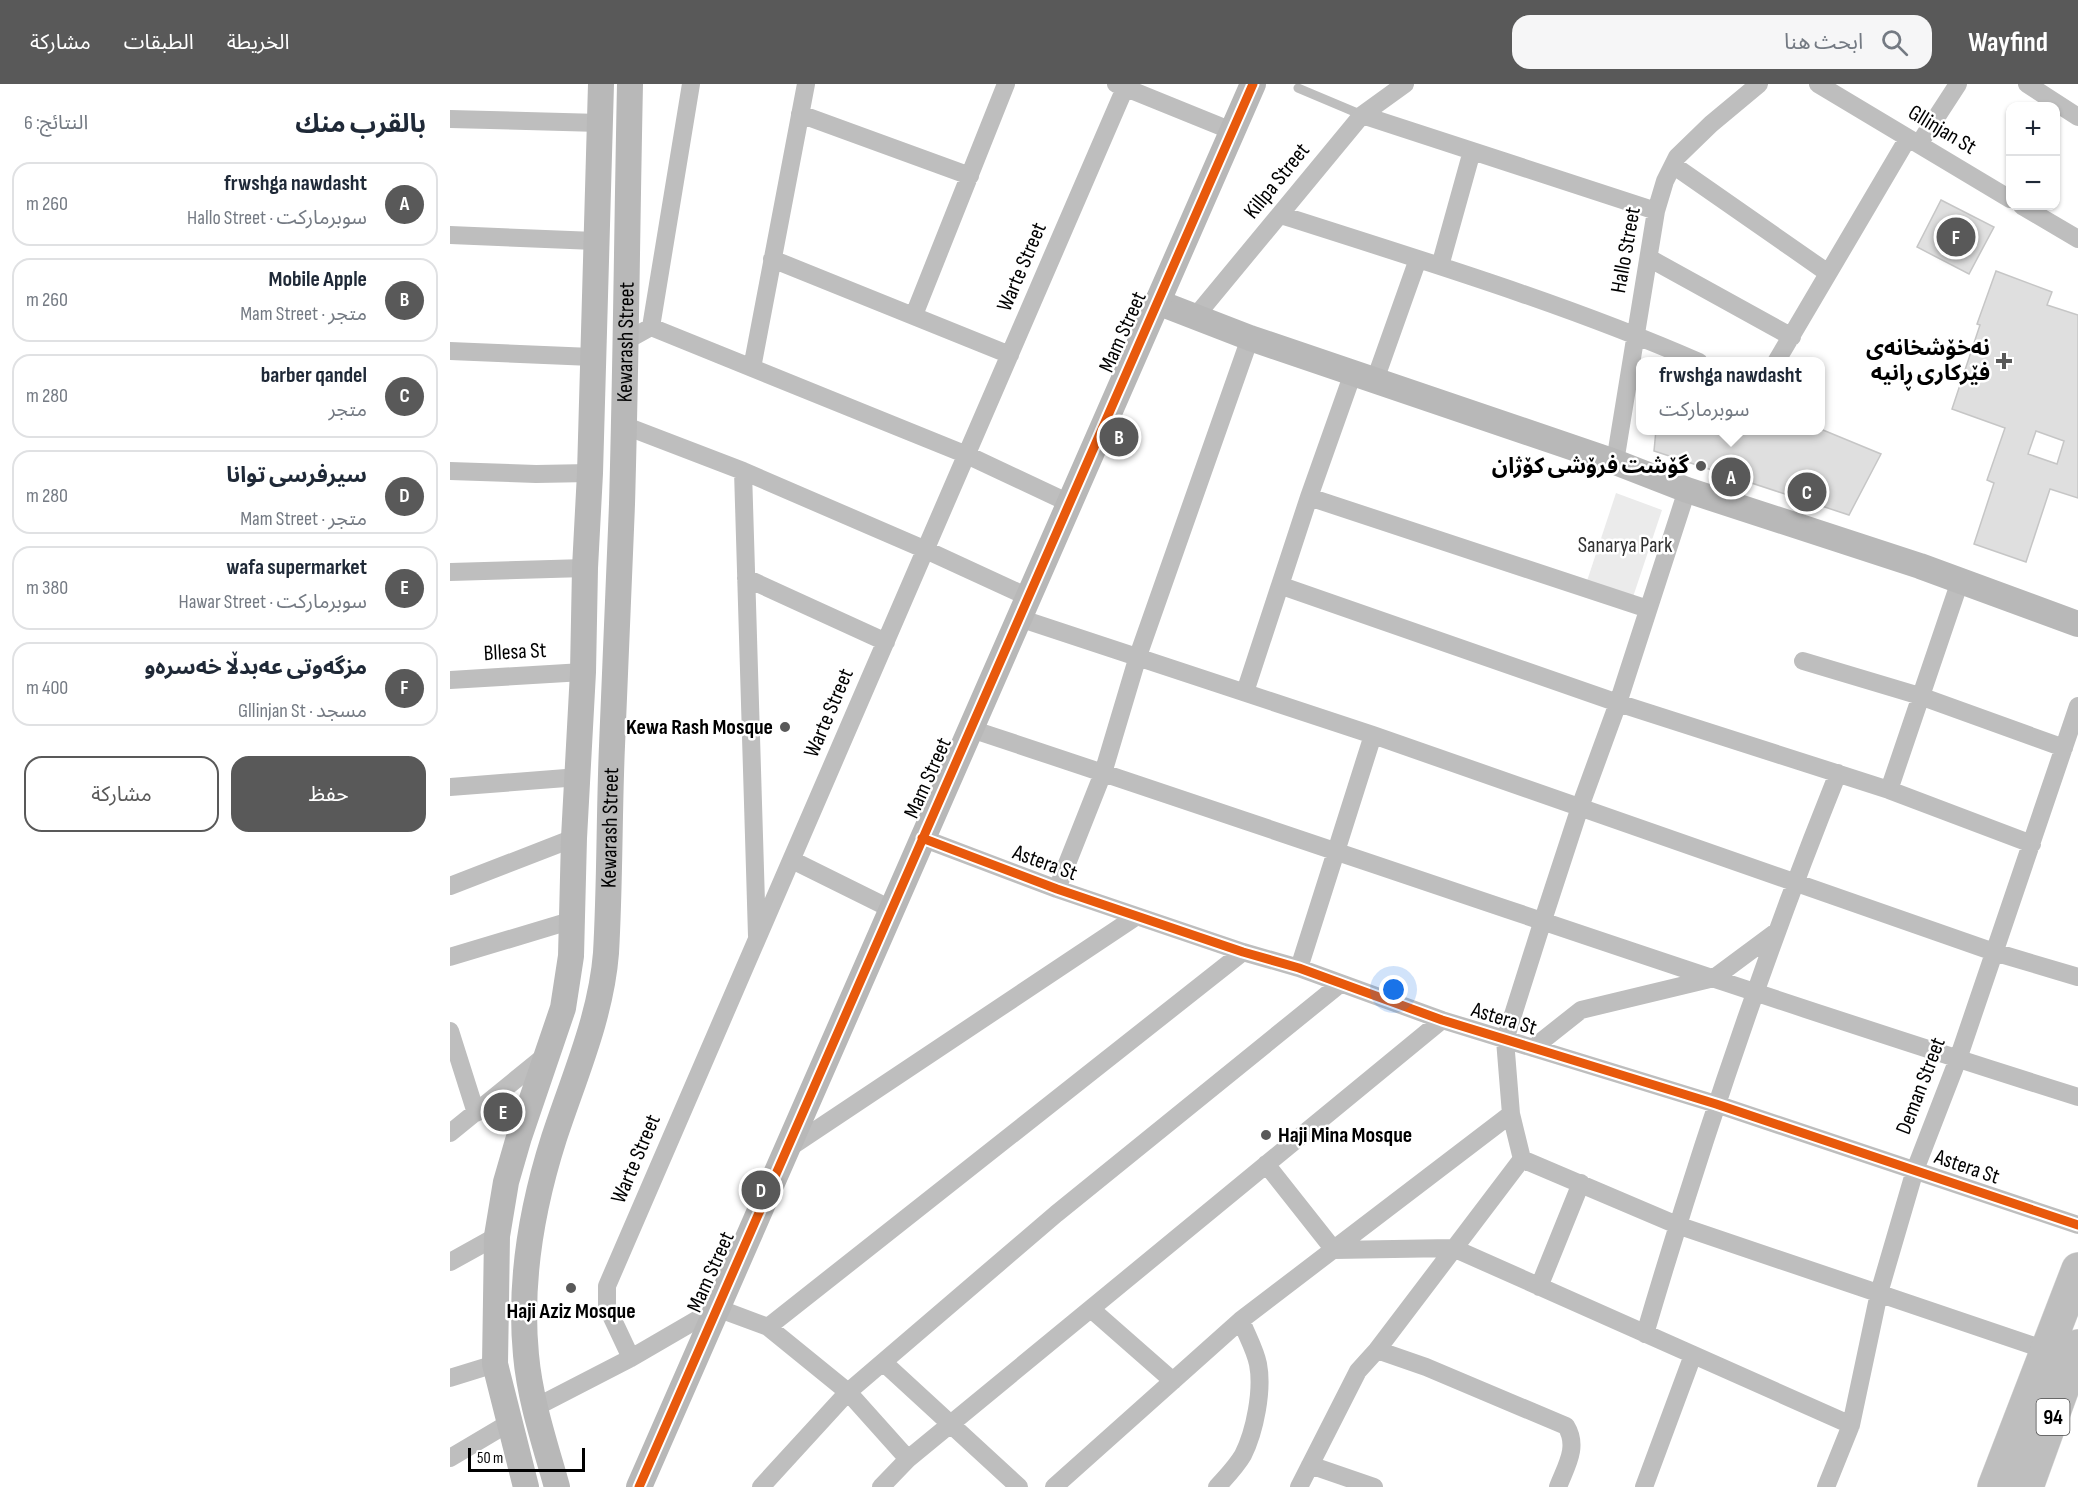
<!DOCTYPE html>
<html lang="ar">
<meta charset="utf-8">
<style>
:root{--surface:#fff;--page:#f6f6f7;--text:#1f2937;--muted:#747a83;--line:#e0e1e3;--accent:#595959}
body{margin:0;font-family:"Sofia Sans Condensed","Noto Sans Arabic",sans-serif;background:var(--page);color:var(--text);direction:rtl}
.controls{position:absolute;right:18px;top:18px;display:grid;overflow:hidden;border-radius:12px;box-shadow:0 2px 4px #0004}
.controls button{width:54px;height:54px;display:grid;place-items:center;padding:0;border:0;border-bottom:2px solid var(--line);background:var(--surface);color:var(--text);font:30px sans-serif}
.scale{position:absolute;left:18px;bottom:15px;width:117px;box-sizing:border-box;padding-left:6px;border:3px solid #000;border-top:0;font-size:16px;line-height:21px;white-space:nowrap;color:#000;-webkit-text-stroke:4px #fff;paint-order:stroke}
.you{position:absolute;left:944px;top:906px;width:21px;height:21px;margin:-15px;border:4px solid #fff;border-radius:50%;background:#1a73e8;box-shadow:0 0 0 9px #1a73e833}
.badge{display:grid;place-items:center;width:39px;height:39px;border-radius:50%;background:var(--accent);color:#fff;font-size:20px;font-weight:700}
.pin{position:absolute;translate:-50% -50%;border:3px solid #fff;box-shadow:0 2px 6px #0006}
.popup{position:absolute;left:1186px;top:273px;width:189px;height:78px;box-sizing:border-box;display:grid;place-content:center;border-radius:12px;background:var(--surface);filter:drop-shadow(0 2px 4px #0005);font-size:20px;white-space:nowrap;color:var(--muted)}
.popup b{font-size:22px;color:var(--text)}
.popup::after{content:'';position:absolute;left:50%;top:100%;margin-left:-12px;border:12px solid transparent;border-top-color:var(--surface)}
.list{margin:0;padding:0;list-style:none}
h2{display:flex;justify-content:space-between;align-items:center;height:78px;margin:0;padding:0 24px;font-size:26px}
h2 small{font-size:20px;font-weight:400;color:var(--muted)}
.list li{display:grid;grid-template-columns:39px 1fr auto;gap:18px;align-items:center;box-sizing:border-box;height:84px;margin:0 12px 12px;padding:0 12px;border:2px solid var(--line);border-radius:18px}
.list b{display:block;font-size:22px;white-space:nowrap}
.list p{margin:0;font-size:20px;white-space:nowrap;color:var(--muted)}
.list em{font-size:20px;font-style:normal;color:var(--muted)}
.actions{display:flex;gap:12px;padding:18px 24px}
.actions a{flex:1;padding:14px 0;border:2px solid var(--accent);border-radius:18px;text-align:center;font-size:21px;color:var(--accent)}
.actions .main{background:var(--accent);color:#fff}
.icon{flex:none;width:33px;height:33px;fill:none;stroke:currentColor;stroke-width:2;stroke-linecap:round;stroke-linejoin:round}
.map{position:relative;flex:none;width:1628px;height:1403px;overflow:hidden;direction:ltr}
header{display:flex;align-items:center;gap:36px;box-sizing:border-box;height:84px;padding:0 30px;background:var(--accent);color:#fff}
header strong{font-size:28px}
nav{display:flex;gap:33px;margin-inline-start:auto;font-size:21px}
.search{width:420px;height:54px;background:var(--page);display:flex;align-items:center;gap:15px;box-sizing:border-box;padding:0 21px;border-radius:18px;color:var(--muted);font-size:22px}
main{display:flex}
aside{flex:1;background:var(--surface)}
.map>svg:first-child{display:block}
.green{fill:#ebebeb}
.building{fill:#dfdfdf;stroke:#c6c6c6;stroke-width:1.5;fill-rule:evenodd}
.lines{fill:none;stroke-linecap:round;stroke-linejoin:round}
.highway-casing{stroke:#dbdbdb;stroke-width:34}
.lane{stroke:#bebebe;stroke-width:9}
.street{stroke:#bebebe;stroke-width:18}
.secondary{stroke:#b8b8b8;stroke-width:26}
.highway{stroke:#bebebe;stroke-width:33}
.cycleway-casing{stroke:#fff;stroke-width:13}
.cycleway{stroke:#e8590c;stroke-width:9}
.poi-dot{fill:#595959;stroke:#fff;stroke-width:2}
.labels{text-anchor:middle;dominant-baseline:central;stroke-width:5;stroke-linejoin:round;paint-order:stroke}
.shield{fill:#fff;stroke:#4c4c4c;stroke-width:1.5}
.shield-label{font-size:21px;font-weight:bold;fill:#000}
.street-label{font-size:22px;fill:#000;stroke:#fff}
.poi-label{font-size:22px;font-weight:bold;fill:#000;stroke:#fff;text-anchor:end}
.park-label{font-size:22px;fill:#323232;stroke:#fff}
</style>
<header>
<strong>Wayfind</strong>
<div class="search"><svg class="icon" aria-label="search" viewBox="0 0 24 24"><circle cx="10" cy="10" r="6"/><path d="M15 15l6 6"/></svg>ابحث هنا</div>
<nav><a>الخريطة</a><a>الطبقات</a><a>مشاركة</a></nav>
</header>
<main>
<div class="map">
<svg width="1628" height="1403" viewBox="0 0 1628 1403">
<rect width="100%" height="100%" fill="#fff"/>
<path class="green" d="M1166,409L1212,426L1183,513L1137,497Z"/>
<path class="building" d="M1491,116L1544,143L1519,190L1467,163Z
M1546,187L1602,208L1597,221L1628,231V414L1600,405L1576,478L1524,460L1544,399L1537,396L1555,344L1502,325L1530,241L1527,240ZM1586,347L1614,357L1607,380L1578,370Z
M1206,346H1373L1431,370L1399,431L1204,367Z"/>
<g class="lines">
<defs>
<path id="highway" d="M1544,1403L1628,1185
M1577,1403L1628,1262"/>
</defs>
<use href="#highway" class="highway-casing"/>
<path class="lane" d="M848,4L912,31"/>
<path class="street" d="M666,0L782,47
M1368,0L1560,115
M1577,0L1628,33
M350,30L520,92
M912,31L1206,127
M0,35L150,39
M1469,60L1508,0
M1223,81L1378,189
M1572,122L1628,155
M831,131C971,176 1114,219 1249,278
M0,151L145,157
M1199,174L1342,253
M322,175L560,271
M990,182L1022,67
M464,231L556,0
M745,233L912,31L955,0
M201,243L517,371L619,419
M174,258L201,243L241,0
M0,267L142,273
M1326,278L1458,54
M302,284L356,0
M925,296L968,175
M173,341L293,387L476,466L578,513
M1165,378L1206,127L1215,97L1227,73L1261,40L1309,0
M0,387L86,390L140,389
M293,387L307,852
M859,413L1198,525
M0,488L135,484
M296,494L436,558
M832,502L1168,619L1439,706L1582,760
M569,534L923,651L1544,868L1628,893
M1353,577L1470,612L1614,664
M0,596L133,588
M795,608L859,413L903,289
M521,645C890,767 1257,896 1628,1013
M0,703L129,693
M1439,706L1510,497
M472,754L607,805L793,868L849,884L992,936L1266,1020L1628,1141
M342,776L441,825
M0,802L124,754
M607,805L653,689L688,572L800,254
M0,873L123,836
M849,884L923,651
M0,947L26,1029
M1083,964L1131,926L1264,894L1326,848
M0,1049L96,971
M336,1066L687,832
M1072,1075L1227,1141L1596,1266
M816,1080L884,1166L1003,1164L1401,1341
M0,1178L47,1152
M1089,1203L1131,1099
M641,1225L723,1297
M318,1243L793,868
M1195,1250C1251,1060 1314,873 1388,689
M927,1266L976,1283L1116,1342C1129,1363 1116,1382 1108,1403
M181,1274L157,1223V1202L675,4
M433,1278L569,1403
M0,1294L45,1280
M86,1323L181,1274L267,1224L318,1243L398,1308L458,1375
M0,1374L59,1339
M860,1381L924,1403
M311,1403L398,1308L606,1130L890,900
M431,1403L458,1375L992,936
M604,1403L791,1236L1061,1030
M767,1403C776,1393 786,1383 793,1371C805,1347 813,1306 808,1280C805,1265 796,1250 791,1236
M849,1403L908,1287L927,1266L1072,1075L1061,1030L1055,956L1093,836L1130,723L1168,619L1237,406
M1194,1403L1243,1271
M1376,1403L1401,1341L1429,1209L1465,1086L1508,975L1628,622"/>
<g class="secondary">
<path d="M707,218L800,254L1165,378L1237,406L1470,482L1628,540"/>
<path d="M76,1403L45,1280L47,1152L56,1098L69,1053L113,924L121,872L124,754L133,588L135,484L140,389L151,0"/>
<path id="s1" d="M107,1403C95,1360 80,1316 76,1271C69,1198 82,1123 104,1054C124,993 151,933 156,869C160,800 159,731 162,662C165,582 169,501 172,420C176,280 177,140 180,0"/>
<path d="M189,1403L803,0"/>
</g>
<use href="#highway" class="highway"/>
<defs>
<path id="cycleway" d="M472,754L607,805L793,868L849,884L992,936L1266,1020L1628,1141
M189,1403L803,0"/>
</defs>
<use href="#cycleway" class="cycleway-casing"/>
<use href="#cycleway" class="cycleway"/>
</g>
<g class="poi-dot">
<path d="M1551 268h6v6h6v6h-6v6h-6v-6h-6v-6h6z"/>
<circle cx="1251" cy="382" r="6"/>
<circle cx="335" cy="643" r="6"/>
<circle cx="816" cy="1051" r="6"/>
<circle cx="121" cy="1204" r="6"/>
</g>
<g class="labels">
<rect class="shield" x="1586.5" y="1315" width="33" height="36" rx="4.5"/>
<g class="shield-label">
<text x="1603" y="1333">94</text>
</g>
<g class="street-label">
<text transform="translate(1492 46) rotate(31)">Gllinjan St</text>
<text transform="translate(827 97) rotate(-51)">Killpa Street</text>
<text transform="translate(1176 166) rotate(-80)">Hallo Street</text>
<text transform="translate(572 183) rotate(-67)">Warte Street</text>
<text transform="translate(673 248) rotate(-66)">Mam Street</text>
<text stroke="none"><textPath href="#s1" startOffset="1160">Kewarash Street</textPath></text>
<text transform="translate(65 568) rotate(-3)">Bllesa St</text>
<text transform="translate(379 629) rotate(-67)">Warte Street</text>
<text transform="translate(478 694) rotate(-66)">Mam Street</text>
<text stroke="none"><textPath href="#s1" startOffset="674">Kewarash Street</textPath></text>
<text transform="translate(595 779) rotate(20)">Astera St</text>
<text transform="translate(1054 935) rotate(17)">Astera St</text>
<text transform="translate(1471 1002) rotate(-69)">Deman Street</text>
<text transform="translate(186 1075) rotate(-67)">Warte Street</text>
<text transform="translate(1517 1083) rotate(19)">Astera St</text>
<text transform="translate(261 1188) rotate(-66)">Mam Street</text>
</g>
<g class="poi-label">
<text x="1540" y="264">نەخۆشخانەی<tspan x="1540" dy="25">فێرکاری ڕانیە</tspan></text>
<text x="1239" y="382">گۆشت فرۆشی کۆژان</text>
<text x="323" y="643">Kewa Rash Mosque</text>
<text x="828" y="1051" text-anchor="start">Haji Mina Mosque</text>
<text x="121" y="1227" text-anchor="middle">Haji Aziz Mosque</text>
</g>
<g class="park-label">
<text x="1175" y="461">Sanarya Park</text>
</g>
</g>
</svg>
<div class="controls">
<button>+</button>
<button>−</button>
</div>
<div class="scale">50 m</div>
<div class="you"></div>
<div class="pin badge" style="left:1281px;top:393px">A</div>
<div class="popup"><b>frwshga nawdasht</b>سوبرماركت</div>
<div class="pin badge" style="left:669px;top:353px">B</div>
<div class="pin badge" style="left:1357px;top:408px">C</div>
<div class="pin badge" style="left:311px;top:1106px">D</div>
<div class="pin badge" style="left:53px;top:1028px">E</div>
<div class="pin badge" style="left:1506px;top:153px">F</div>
</div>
<aside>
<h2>بالقرب منك<small>النتائج: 6</small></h2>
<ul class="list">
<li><span class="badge">A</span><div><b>frwshga nawdasht</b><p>سوبرماركت · Hallo Street</p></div><em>260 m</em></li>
<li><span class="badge">B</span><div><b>Mobile Apple</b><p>متجر · Mam Street</p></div><em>260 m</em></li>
<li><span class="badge">C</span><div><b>barber qandel</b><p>متجر</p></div><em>280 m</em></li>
<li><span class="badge">D</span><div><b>سيرفرسى توانا</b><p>متجر · Mam Street</p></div><em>280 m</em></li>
<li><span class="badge">E</span><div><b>wafa supermarket</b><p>سوبرماركت · Hawar Street</p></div><em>380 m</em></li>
<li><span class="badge">F</span><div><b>مزگەوتی عەبدڵا خەسرەو</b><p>مسجد · Gllinjan St</p></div><em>400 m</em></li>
</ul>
<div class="actions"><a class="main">حفظ</a><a>مشاركة</a></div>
</aside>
</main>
